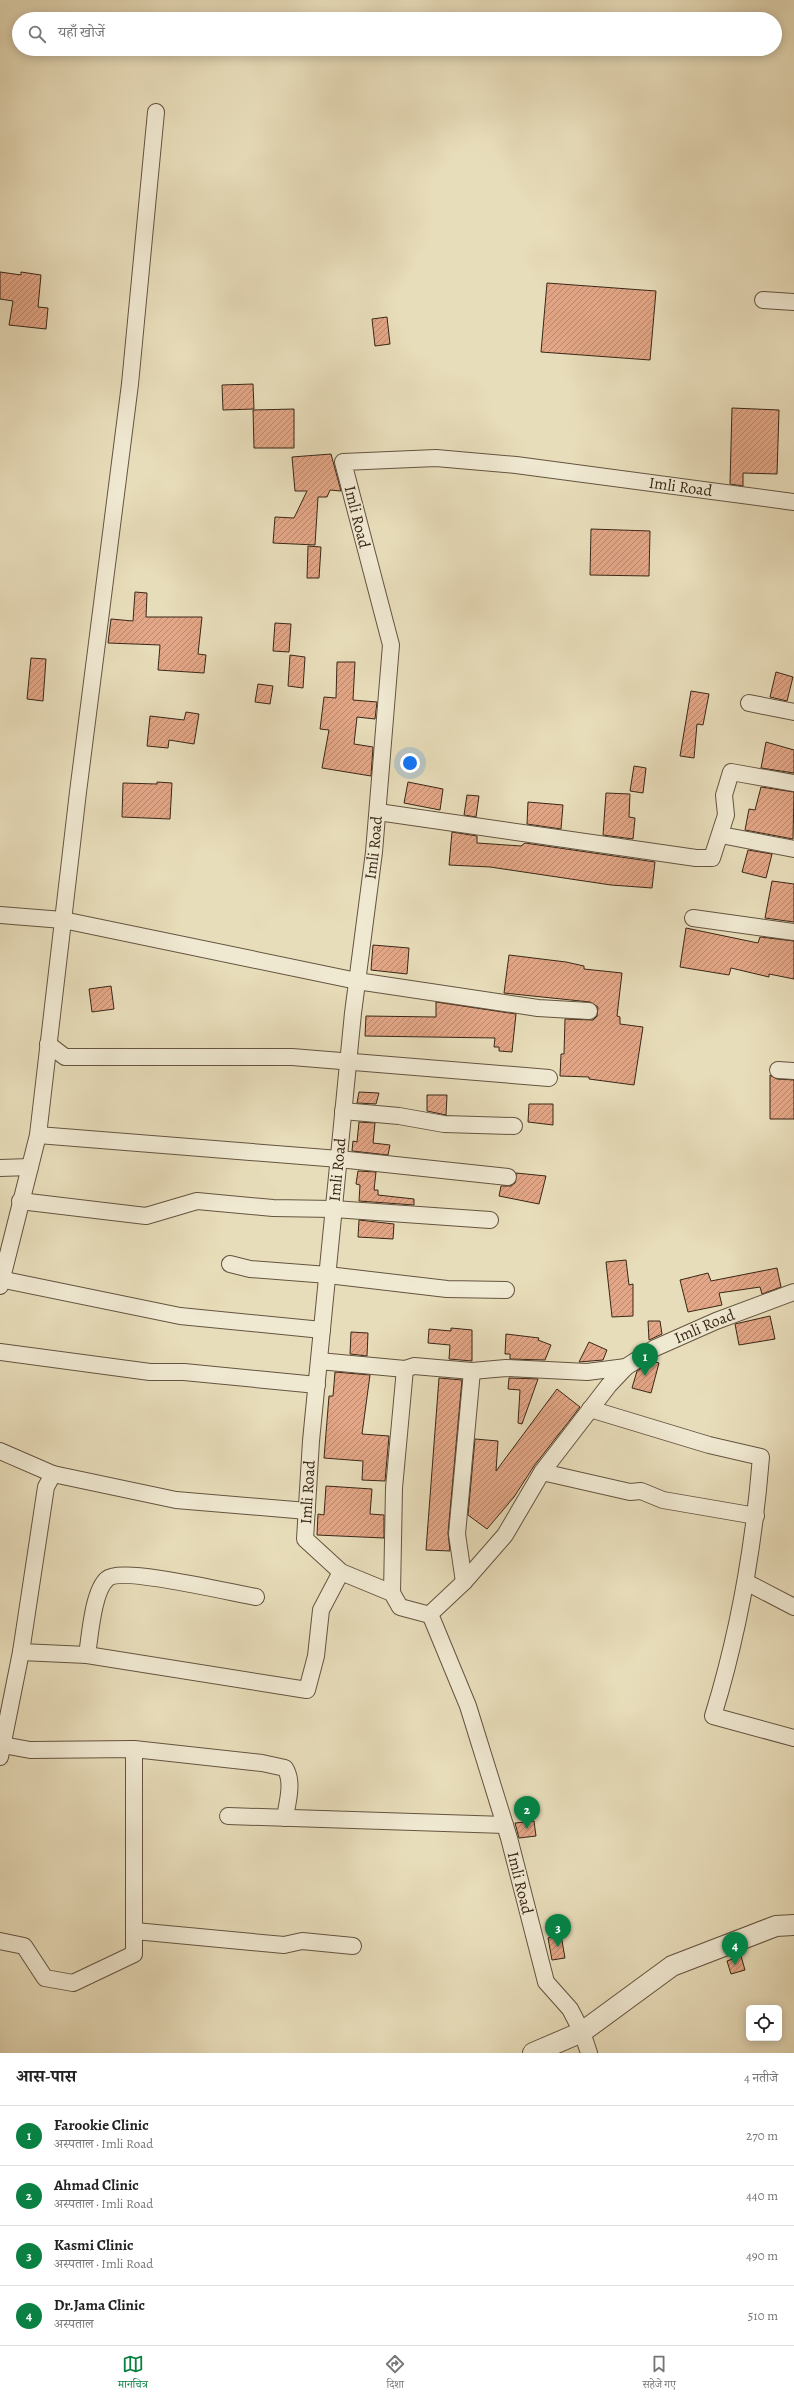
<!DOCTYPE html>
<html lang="hi">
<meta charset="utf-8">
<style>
:root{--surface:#fff;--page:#f2f2f2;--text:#222;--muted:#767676;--line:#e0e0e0;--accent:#0b8043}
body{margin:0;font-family:Alegreya,"Noto Serif Devanagari",serif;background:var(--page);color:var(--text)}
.controls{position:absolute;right:12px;bottom:12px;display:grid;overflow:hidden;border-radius:6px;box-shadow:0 2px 10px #0003}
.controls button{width:36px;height:36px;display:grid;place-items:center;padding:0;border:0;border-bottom:1px solid var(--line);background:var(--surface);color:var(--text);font:20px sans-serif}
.you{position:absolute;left:410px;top:763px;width:14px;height:14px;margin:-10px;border:3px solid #fff;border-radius:50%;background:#1a73e8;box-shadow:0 0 0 6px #1a73e833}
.badge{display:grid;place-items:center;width:26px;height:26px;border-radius:50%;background:var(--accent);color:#fff;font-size:13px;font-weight:700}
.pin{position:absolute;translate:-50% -33px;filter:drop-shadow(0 1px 2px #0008)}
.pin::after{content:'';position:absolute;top:21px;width:14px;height:12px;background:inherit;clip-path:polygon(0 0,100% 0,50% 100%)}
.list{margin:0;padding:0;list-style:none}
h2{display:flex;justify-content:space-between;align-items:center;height:52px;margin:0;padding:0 16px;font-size:17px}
h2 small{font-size:13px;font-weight:400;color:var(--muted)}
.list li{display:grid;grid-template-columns:26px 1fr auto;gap:12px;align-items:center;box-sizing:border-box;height:60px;padding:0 16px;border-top:1px solid var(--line)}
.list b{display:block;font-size:15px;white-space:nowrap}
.list p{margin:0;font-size:13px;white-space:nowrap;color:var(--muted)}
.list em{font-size:13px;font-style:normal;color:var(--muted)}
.icon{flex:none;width:22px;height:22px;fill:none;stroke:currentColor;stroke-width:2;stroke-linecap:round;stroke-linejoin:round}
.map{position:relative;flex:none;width:794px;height:2053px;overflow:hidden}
.search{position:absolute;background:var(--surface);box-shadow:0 2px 10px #0003;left:12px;right:12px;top:12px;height:44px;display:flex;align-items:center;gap:10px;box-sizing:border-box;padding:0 14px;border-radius:22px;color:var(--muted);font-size:15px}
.sheet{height:292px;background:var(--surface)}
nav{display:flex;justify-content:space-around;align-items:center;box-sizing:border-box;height:56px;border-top:1px solid var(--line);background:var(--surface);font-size:11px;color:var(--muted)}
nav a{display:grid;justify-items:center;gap:2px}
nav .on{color:var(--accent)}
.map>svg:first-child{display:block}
.building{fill:url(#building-hatch);stroke:#392717}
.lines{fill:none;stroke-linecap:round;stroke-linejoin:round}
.minor-casing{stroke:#655440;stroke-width:18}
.tertiary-casing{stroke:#655440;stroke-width:22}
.minor{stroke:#f0e9d2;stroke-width:16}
.tertiary{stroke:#f0e9d2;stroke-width:20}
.labels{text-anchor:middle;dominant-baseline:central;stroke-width:3.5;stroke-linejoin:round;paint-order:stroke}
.street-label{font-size:16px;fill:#392717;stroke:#f0e9d2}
</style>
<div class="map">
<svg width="794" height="2053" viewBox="0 0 794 2053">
<defs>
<pattern id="building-hatch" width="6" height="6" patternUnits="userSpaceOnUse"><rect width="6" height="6" fill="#e3a686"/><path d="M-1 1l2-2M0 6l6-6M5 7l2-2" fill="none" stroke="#b9876d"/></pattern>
</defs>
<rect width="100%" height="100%" fill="#e8ddba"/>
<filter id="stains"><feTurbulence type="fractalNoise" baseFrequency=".005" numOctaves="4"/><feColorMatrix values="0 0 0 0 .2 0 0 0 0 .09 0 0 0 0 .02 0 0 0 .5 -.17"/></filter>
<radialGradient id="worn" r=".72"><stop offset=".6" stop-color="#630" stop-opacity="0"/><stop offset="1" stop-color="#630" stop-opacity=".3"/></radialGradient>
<path class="building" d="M0,272L21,275V272L41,275L38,307L48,308L46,329L9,325L13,301L0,299Z
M547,283L656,291L650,360L541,352Z
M387,317L390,344L375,346L372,319Z
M253,384L254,409L223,410L222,385Z
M732,408L779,410L777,474L743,473V486L730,484Z
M294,409V448H254L253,410Z
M331,454L341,491L330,490L327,497H318L315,545L273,543L275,517L294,518L307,491H295L292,457Z
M591,529L650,531L649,576L590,575Z
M308,546L321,547L319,578H307Z
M135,592L147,593L146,617H202L198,654L206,655L204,673L158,670L160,645L108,643L111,619L133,621Z
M275,623L291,624L289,652L273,651Z
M290,655L305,657L303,688L288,686Z
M31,658L46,659L43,701L27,699Z
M337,662H355L353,700L377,702L375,719L357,717L354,744L373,747L371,776L322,768L329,730L320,729L324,697L336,698Z
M776,672L793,677L787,701L770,697Z
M258,684L273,686L270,704L255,702Z
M691,691L709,694L703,725L697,724L694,758L680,756Z
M186,712L199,714L194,744L169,740L168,748L147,746L150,716L184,720Z
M766,742L794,750V773L761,768Z
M634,766L646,768L643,793L630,791Z
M157,782L172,783L170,819L122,817L123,783L157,784Z
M408,782L443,789L440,810L404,803Z
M761,787L794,792L793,839L745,830L749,809L755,810Z
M606,793L630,794L629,817L635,818L633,839L603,835Z
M467,795L479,796L476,817L464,815Z
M528,802L563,805L561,829L527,824Z
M452,832L477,836V843L521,846L525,843L655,862L652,888L611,885L490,867L449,865Z
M748,850L772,854L766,878L742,872Z
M772,881L794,884V922L765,918Z
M686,928L758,943L760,937L794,941V979L769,974V977L731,968L729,975L680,967Z
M373,945L409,948L407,974L371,970Z
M509,955L566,962L584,966V969L622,973L617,1016L620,1017V1024L643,1027L634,1085L589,1079V1077L560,1076L561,1054H564L565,1019L593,1020L597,1016L598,1007L590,1002L504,993Z
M111,986L114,1009L92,1012L89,989Z
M436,1002L516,1014L512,1052L499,1051V1047H494L495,1038L365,1036L366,1016L436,1017Z
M770,1075L777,1079L794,1080V1119H770Z
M359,1092L379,1093L376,1104L357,1103Z
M427,1095H447L446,1115L427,1111Z
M529,1104H553V1125L528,1122Z
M359,1122L375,1123L373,1143L390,1145L388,1155L352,1151L353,1141L357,1142Z
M358,1171L376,1172L374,1190H378V1195L414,1199V1205L359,1201L360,1185L356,1184Z
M516,1173L546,1176L539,1204L499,1196L501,1186H511L515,1183Z
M359,1220L394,1224L393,1239L358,1237Z
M626,1260L629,1285L633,1284V1316L612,1317L606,1262Z
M777,1268L781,1287L762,1294L760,1287L719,1293L722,1305L688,1312L680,1280L708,1273L711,1281Z
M770,1316L775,1339L739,1345L735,1324Z
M648,1321H660L662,1334L649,1340Z
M451,1328L472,1330V1361L449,1359L450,1345L428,1343L429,1329L451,1331Z
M351,1332L368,1333L367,1356L350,1354Z
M506,1334L539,1338L538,1340L551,1345L545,1360L510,1359V1354H505Z
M589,1342L607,1350L603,1360L579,1362Z
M652,1361L659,1363L651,1393L632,1388L637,1371Z
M335,1372L370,1375L362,1434L389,1436L385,1481L362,1480L363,1461L324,1458L329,1396H333Z
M439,1378L462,1380L448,1533L450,1551L426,1550Z
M509,1378L538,1379L522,1424L518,1423L520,1390L508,1389Z
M557,1389L580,1407L534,1466L514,1497L487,1529L468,1515L475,1439L498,1441L496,1471Z
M326,1486L372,1489L370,1514L384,1515V1538L317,1535L318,1514L324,1515Z
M534,1821L536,1836L519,1838L515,1823Z
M561,1935L565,1958L552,1960L548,1938Z
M741,1956L745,1970L731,1974L727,1961Z"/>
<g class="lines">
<defs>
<g id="minor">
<path d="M763,300L794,302"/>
<path d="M749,703L794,712"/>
<path d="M378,812L696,858H712L726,815L724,795L731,772L794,783"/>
<path d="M721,835L794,849"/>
<path d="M0,915L63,920L357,981L538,1008L589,1011"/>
<path d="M693,918L794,932"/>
<path d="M48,1044L65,1057H292L549,1078"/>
<path d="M778,1070L794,1071"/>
<path d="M343,1111L399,1116L444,1124L514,1126"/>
<path d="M38,1135L339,1159L508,1177"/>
<path d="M0,1168L30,1167"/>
<path d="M20,1201L146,1216L197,1201L273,1208L334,1209L490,1220"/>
<path d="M230,1264L250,1269L328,1275L447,1289L506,1290"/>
<path d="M0,1279L180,1316L322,1330"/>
<path d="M0,1286L38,1135L78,792L130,384L156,112"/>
<path d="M0,1352L150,1372H184L317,1385"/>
<path d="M319,1361L405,1369L414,1366L472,1371L506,1368L587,1372L626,1367"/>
<path d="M590,1409L709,1445L761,1457C754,1545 739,1632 713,1716L794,1738"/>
<path d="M0,1451L53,1474"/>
<path d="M542,1472L630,1492L641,1491L663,1500L756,1516"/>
<path d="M464,1582L457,1534L472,1371"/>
<path d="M746,1582L794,1607"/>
<path d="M392,1593L394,1488L405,1369"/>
<path id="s1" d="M430,1615L400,1607L392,1593L341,1572L305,1539L311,1441L353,1013L374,852L391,645L343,462L436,458L516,465L794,502"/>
<path d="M21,1652L87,1655L307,1690L316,1656L321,1610L341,1572"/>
<path d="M87,1655C90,1636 93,1591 107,1579C121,1566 232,1593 256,1597"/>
<path d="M3,1745L30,1750L134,1749L262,1763L285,1768C294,1782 287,1803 285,1818"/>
<path d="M0,1757L21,1652L46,1487L53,1474L176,1500L307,1511"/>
<path d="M228,1816L505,1825"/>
<path d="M135,1931L284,1945L302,1941L353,1946"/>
<path d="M0,1941L24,1946L45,1978L73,1983L134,1954V1749"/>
<path id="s2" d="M589,2053L582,2032L570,2009L546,1982L509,1838L468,1706L430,1614L464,1582L505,1535L542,1472L609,1385L626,1367L655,1348L716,1321L794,1292"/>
</g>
<path id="tertiary" d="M533,2053L582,2032L672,1966L776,1926L794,1925"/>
</defs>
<use href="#minor" class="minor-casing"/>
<use href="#tertiary" class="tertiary-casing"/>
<use href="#minor" class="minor"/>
<use href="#tertiary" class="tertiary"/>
</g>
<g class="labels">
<g class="street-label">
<text stroke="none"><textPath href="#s1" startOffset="1578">Imli Road</textPath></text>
<text transform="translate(357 517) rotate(76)">Imli Road</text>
<text stroke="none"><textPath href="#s1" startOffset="846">Imli Road</textPath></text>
<text stroke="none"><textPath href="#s1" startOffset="522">Imli Road</textPath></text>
<text stroke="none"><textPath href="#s2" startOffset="876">Imli Road</textPath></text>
<text stroke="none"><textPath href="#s1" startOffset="198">Imli Road</textPath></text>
<text transform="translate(520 1883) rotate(76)">Imli Road</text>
</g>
</g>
<rect width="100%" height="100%" filter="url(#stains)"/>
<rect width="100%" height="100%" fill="url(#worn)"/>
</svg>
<div class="controls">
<button><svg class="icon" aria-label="locate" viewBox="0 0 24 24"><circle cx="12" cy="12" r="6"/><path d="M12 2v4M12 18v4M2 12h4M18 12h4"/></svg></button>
</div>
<div class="you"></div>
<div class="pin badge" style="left:645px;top:1376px">1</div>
<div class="pin badge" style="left:527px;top:1829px">2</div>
<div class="pin badge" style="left:558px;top:1947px">3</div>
<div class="pin badge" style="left:735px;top:1965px">4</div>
<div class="search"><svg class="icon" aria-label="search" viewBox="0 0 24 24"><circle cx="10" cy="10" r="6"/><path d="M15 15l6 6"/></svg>यहाँ खोजें</div>
</div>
<section class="sheet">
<h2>आस-पास<small>4 नतीजे</small></h2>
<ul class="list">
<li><span class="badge">1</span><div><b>Farookie Clinic</b><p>अस्पताल · Imli Road</p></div><em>270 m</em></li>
<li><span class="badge">2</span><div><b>Ahmad Clinic</b><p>अस्पताल · Imli Road</p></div><em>440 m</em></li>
<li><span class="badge">3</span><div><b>Kasmi Clinic</b><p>अस्पताल · Imli Road</p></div><em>490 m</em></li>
<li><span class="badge">4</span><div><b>Dr.Jama Clinic</b><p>अस्पताल</p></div><em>510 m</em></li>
</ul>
</section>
<nav>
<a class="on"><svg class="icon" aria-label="map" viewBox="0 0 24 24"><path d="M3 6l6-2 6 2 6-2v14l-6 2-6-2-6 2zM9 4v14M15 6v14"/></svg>मानचित्र</a>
<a><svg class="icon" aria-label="directions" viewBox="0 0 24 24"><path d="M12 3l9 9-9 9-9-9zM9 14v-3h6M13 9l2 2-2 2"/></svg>दिशा</a>
<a><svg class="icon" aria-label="saved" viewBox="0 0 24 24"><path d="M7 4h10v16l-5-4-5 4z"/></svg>सहेजे गए</a>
</nav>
